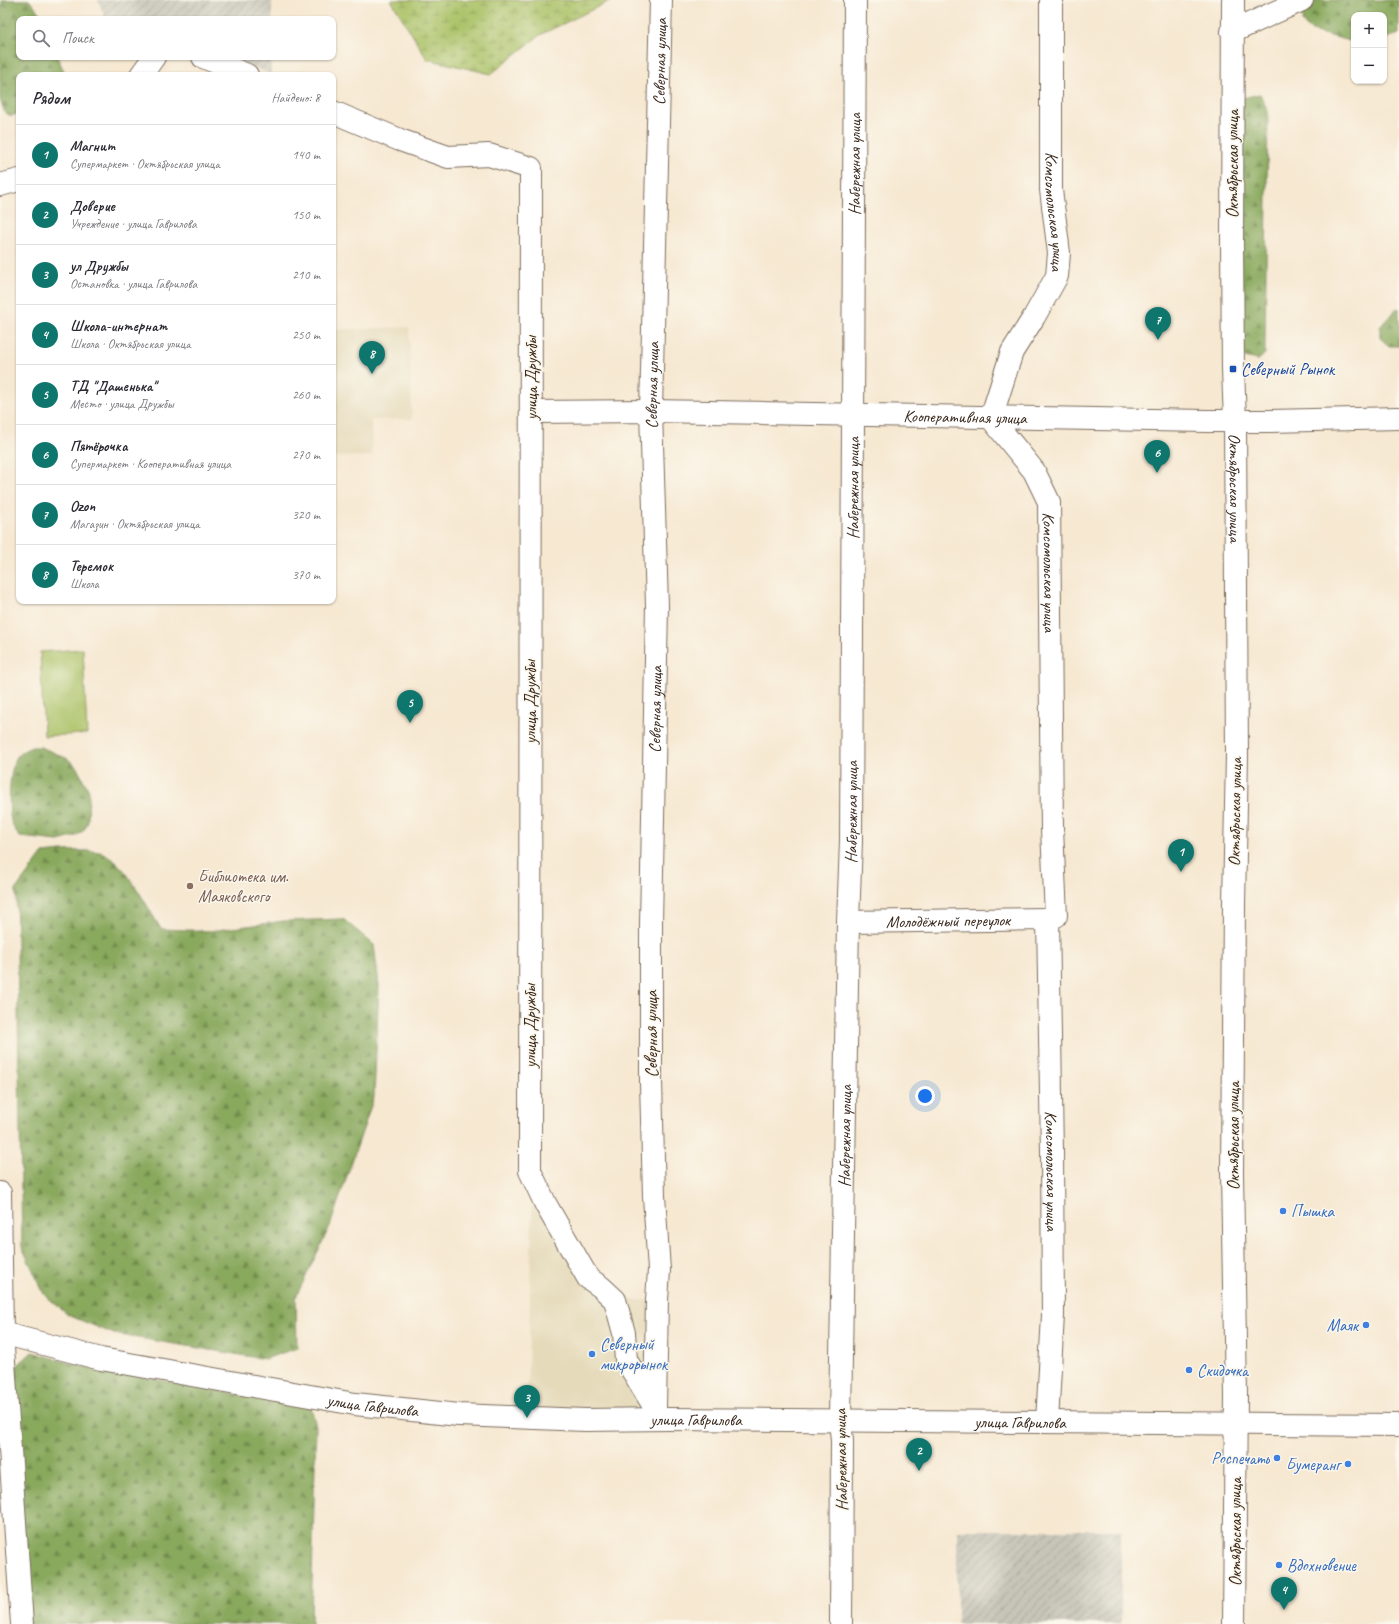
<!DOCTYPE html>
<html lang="ru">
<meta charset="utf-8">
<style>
:root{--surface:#fff;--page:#f7f7f7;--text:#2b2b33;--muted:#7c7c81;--line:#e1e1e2;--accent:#0f766e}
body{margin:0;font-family:Caveat,sans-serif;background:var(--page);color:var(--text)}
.controls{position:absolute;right:12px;top:12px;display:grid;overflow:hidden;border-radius:8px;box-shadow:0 1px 3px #0004}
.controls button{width:36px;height:36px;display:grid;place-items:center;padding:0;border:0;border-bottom:1px solid var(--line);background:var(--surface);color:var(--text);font:20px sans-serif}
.you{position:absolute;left:925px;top:1096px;width:14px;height:14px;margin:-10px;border:3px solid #fff;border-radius:50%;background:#1a73e8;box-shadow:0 0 0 6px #1a73e833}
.badge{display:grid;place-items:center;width:26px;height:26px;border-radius:50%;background:var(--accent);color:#fff;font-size:13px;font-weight:700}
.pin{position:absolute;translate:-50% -33px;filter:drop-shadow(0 1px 2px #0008)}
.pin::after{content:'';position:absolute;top:21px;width:14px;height:12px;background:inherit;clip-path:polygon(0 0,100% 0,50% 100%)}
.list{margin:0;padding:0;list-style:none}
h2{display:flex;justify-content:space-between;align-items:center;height:52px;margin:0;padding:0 16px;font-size:17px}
h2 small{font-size:13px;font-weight:400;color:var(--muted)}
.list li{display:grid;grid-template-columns:26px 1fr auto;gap:12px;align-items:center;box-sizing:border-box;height:60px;padding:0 16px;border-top:1px solid var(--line)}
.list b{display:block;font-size:15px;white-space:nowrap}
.list p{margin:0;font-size:13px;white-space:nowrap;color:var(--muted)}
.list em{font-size:13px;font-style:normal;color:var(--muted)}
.icon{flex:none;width:22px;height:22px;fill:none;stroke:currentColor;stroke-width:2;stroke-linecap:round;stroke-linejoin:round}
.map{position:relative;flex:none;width:1399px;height:1624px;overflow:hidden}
.search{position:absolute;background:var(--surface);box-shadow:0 1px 3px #0004;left:16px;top:16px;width:320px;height:44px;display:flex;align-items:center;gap:10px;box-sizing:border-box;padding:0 14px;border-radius:8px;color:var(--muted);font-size:15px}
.panel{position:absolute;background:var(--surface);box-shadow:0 1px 3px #0004;left:16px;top:72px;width:320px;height:532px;border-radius:8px}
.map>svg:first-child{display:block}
.built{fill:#e5daba}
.industrial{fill:url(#industrial-furrows)}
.forest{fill:url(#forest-firs);stroke:#626a3e}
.wetland{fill:url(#wetland-marsh);stroke:#747644}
.green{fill:#acc369;stroke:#747644}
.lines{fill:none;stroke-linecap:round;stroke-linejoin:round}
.minor-casing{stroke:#7c6c5d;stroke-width:24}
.minor{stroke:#fff;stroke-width:22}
.transit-dot{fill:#1a4fb4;stroke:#fbf7ec;stroke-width:1.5}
.education-dot{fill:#8d6e63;stroke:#fbf7ec;stroke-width:1.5}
.shop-dot{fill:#3f7fe0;stroke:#fbf7ec;stroke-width:1.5}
.labels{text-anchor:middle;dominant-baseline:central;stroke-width:3;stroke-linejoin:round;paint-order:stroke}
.street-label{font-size:17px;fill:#3b2a1e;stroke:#fbf7ec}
.transit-label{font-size:17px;fill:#164399;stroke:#fbf7ec;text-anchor:start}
.education-label{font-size:17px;fill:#785e54;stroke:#fbf7ec;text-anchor:start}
.shop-label{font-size:17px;fill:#366cbe;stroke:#fbf7ec;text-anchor:start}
</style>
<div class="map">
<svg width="1399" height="1624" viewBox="0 0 1399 1624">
<defs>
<pattern id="industrial-furrows" width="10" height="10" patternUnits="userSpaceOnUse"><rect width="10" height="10" fill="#c7c4b8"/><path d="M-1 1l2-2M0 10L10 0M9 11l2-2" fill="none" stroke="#a39f95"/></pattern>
<pattern id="forest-firs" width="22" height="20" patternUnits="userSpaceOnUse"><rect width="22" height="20" fill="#89a95d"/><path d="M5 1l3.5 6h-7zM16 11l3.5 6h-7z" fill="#718a4c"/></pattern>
<pattern id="wetland-marsh" width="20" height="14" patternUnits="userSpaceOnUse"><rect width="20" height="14" fill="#acc369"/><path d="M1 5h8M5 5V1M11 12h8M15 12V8" fill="none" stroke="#8d9f56"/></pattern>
</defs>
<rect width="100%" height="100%" fill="#fbf7ec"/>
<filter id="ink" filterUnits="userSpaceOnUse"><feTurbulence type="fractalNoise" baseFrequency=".025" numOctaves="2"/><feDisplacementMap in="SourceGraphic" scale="8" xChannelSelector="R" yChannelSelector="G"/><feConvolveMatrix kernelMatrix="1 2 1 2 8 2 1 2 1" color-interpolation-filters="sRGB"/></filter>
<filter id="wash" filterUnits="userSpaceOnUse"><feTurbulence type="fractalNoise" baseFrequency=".012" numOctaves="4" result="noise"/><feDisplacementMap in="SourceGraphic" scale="16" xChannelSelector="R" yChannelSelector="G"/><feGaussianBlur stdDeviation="0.9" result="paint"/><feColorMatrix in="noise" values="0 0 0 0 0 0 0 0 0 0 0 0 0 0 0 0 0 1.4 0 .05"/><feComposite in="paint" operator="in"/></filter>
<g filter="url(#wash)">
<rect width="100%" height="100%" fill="#f6e8d1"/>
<path class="built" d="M409,327L412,419L371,420L372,456L333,457V330Z
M532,1205H546L615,1300H657L655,1408L527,1418Z"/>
<path class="industrial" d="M98,0H272V19H106Z
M226,57H271V74Z
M957,1530H1121V1624H957Z"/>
<path class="forest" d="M2,0H29L41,15L43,19H19V57H57L66,75H19V113L12,116L5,113L0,99V12Z
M1310,0H1399V34L1384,39V15H1354V42L1312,31L1302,22L1303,12Z
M1260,94L1268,112L1265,354L1258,360L1244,357L1238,349L1243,98Z
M1399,308V346H1389L1380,338V327L1395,310Z
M32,747H41L68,759L76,766L89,791L88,822L84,830L76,836L58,841L20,837C16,832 13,827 11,821C8,806 9,774 15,760C19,752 25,750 32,747Z
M62,851C71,851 96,850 103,853C127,864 147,907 161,929L210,931L284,921L343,919L374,945L379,985L374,1097L330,1226L296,1297L297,1348L265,1359L114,1334L68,1315L44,1294L22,1247L16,889L43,853Z
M32,1352L80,1366L311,1407L316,1426L311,1624H18V1410L16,1367Z"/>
<path class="wetland" d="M391,0H612L540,35L491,74L427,59Z"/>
<path class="green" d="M83,649L87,734L44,736L40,652Z"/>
</g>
<g filter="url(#ink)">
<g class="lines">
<defs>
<g id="minor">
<path id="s1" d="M1051,0V190L1059,253L1057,276L1034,317L1012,352L991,418L1034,471L1049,502L1052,829L1056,916"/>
<path id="s2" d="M1233,0L1232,242L1233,369L1235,421L1237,755L1234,904L1232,1174L1236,1395L1234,1624"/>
<path d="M1232,32L1302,0"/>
<path d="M203,57L247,75"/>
<path d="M141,75L154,57"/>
<path d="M333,112L400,140L448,157L489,155L531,168L530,1171L546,1205L588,1278L601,1287L615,1300L624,1333L626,1360L655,1408"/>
<path d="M0,185L19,180"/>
<path id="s3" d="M531,412L651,411L1207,421H1270L1399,418"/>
<path id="s4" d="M848,922L1048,919L1052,1152L1053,1315L1047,1422"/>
<path d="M0,1193L2,1333L22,1624"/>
<path id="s5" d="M2,1333L101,1359L355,1404L459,1415L585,1420L668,1419L1399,1425"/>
<path id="s6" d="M655,1408L657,1300L659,1270L654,1196L651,1082V924L657,606L651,411L661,0"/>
<path id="s7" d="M841,1624L842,1441L840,1420L848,922L851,841L855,0"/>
</g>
</defs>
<use href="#minor" class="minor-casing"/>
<use href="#minor" class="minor"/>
</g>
</g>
<rect class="transit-dot" x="1229" y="365" width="8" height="8" rx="2"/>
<circle class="education-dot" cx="190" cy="886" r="4"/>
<g class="shop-dot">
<circle cx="1283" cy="1211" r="4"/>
<circle cx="1366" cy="1325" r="4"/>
<circle cx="592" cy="1354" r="4"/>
<circle cx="1189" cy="1370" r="4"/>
<circle cx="1277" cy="1458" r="4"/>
<circle cx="1348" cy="1464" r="4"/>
<circle cx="1279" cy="1565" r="4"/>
</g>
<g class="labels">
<g class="street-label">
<text stroke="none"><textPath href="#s6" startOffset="1347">Северная улица</textPath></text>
<text stroke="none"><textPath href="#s7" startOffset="1460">Набережная улица</textPath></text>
<text transform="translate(1232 164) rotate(-90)">Октябрьская улица</text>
<text stroke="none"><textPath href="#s1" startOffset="212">Комсомольская улица</textPath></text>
<text transform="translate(531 378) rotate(-90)">улица Дружбы</text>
<text stroke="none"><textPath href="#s6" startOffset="1023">Северная улица</textPath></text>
<text stroke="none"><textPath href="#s3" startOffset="434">Кооперативная улица</textPath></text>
<text stroke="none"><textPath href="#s7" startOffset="1136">Набережная улица</textPath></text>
<text stroke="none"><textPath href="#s2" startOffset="488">Октябрьская улица</textPath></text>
<text stroke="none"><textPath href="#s1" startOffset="607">Комсомольская улица</textPath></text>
<text transform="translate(530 702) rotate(-90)">улица Дружбы</text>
<text stroke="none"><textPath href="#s6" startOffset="699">Северная улица</textPath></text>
<text stroke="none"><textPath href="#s7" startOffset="812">Набережная улица</textPath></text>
<text transform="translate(1235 812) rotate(-89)">Октябрьская улица</text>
<text stroke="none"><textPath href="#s4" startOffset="100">Молодёжный переулок</textPath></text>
<text transform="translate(530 1026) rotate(-90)">улица Дружбы</text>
<text transform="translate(651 1034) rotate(-90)">Северная улица</text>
<text stroke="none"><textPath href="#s7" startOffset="488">Набережная улица</textPath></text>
<text transform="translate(1233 1136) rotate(-90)">Октябрьская улица</text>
<text stroke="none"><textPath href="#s4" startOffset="452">Комсомольская улица</textPath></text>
<text stroke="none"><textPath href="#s5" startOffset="378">улица Гаврилова</textPath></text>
<text stroke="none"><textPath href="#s5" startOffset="702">улица Гаврилова</textPath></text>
<text stroke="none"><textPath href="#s5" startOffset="1026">улица Гаврилова</textPath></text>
<text transform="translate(841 1460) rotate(-91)">Набережная улица</text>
<text transform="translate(1235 1532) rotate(-90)">Октябрьская улица</text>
</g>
<g class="transit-label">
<text x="1241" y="369">Северный Рынок</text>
</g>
<g class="education-label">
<text x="198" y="876">Библиотека им.<tspan x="198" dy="20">Маяковского</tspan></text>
</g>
<g class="shop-label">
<text x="1291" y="1211">Пышка</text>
<text x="1358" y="1325" text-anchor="end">Маяк</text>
<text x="600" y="1344">Северный<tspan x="600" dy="20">микрорынок</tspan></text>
<text x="1197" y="1370">Скидочка</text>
<text x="1269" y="1458" text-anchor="end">Роспечать</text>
<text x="1340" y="1464" text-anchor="end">Бумеранг</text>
<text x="1287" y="1565">Вдохновение</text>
</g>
</g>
</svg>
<div class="controls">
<button>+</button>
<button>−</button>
</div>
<div class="you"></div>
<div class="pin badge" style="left:1181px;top:872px">1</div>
<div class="pin badge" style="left:919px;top:1471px">2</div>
<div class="pin badge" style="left:527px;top:1418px">3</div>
<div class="pin badge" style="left:1284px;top:1610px">4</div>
<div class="pin badge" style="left:410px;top:723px">5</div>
<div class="pin badge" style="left:1157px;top:473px">6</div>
<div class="pin badge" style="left:1158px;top:340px">7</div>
<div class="pin badge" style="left:372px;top:374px">8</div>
<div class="search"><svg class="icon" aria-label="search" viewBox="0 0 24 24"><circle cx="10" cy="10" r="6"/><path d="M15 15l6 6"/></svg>Поиск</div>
<section class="panel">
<h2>Рядом<small>Найдено: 8</small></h2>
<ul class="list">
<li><span class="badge">1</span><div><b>Магнит</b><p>Супермаркет · Октябрьская улица</p></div><em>140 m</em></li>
<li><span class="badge">2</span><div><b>Доверие</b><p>Учреждение · улица Гаврилова</p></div><em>150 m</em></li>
<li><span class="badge">3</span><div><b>ул Дружбы</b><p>Остановка · улица Гаврилова</p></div><em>210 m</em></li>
<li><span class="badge">4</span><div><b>Школа-интернат</b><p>Школа · Октябрьская улица</p></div><em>250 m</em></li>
<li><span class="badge">5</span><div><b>ТД &quot;Дашенька&quot;</b><p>Место · улица Дружбы</p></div><em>260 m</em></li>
<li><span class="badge">6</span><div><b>Пятёрочка</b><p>Супермаркет · Кооперативная улица</p></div><em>270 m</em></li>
<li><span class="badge">7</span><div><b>Ozon</b><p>Магазин · Октябрьская улица</p></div><em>320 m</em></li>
<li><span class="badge">8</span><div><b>Теремок</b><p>Школа</p></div><em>370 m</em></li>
</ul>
</section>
</div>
